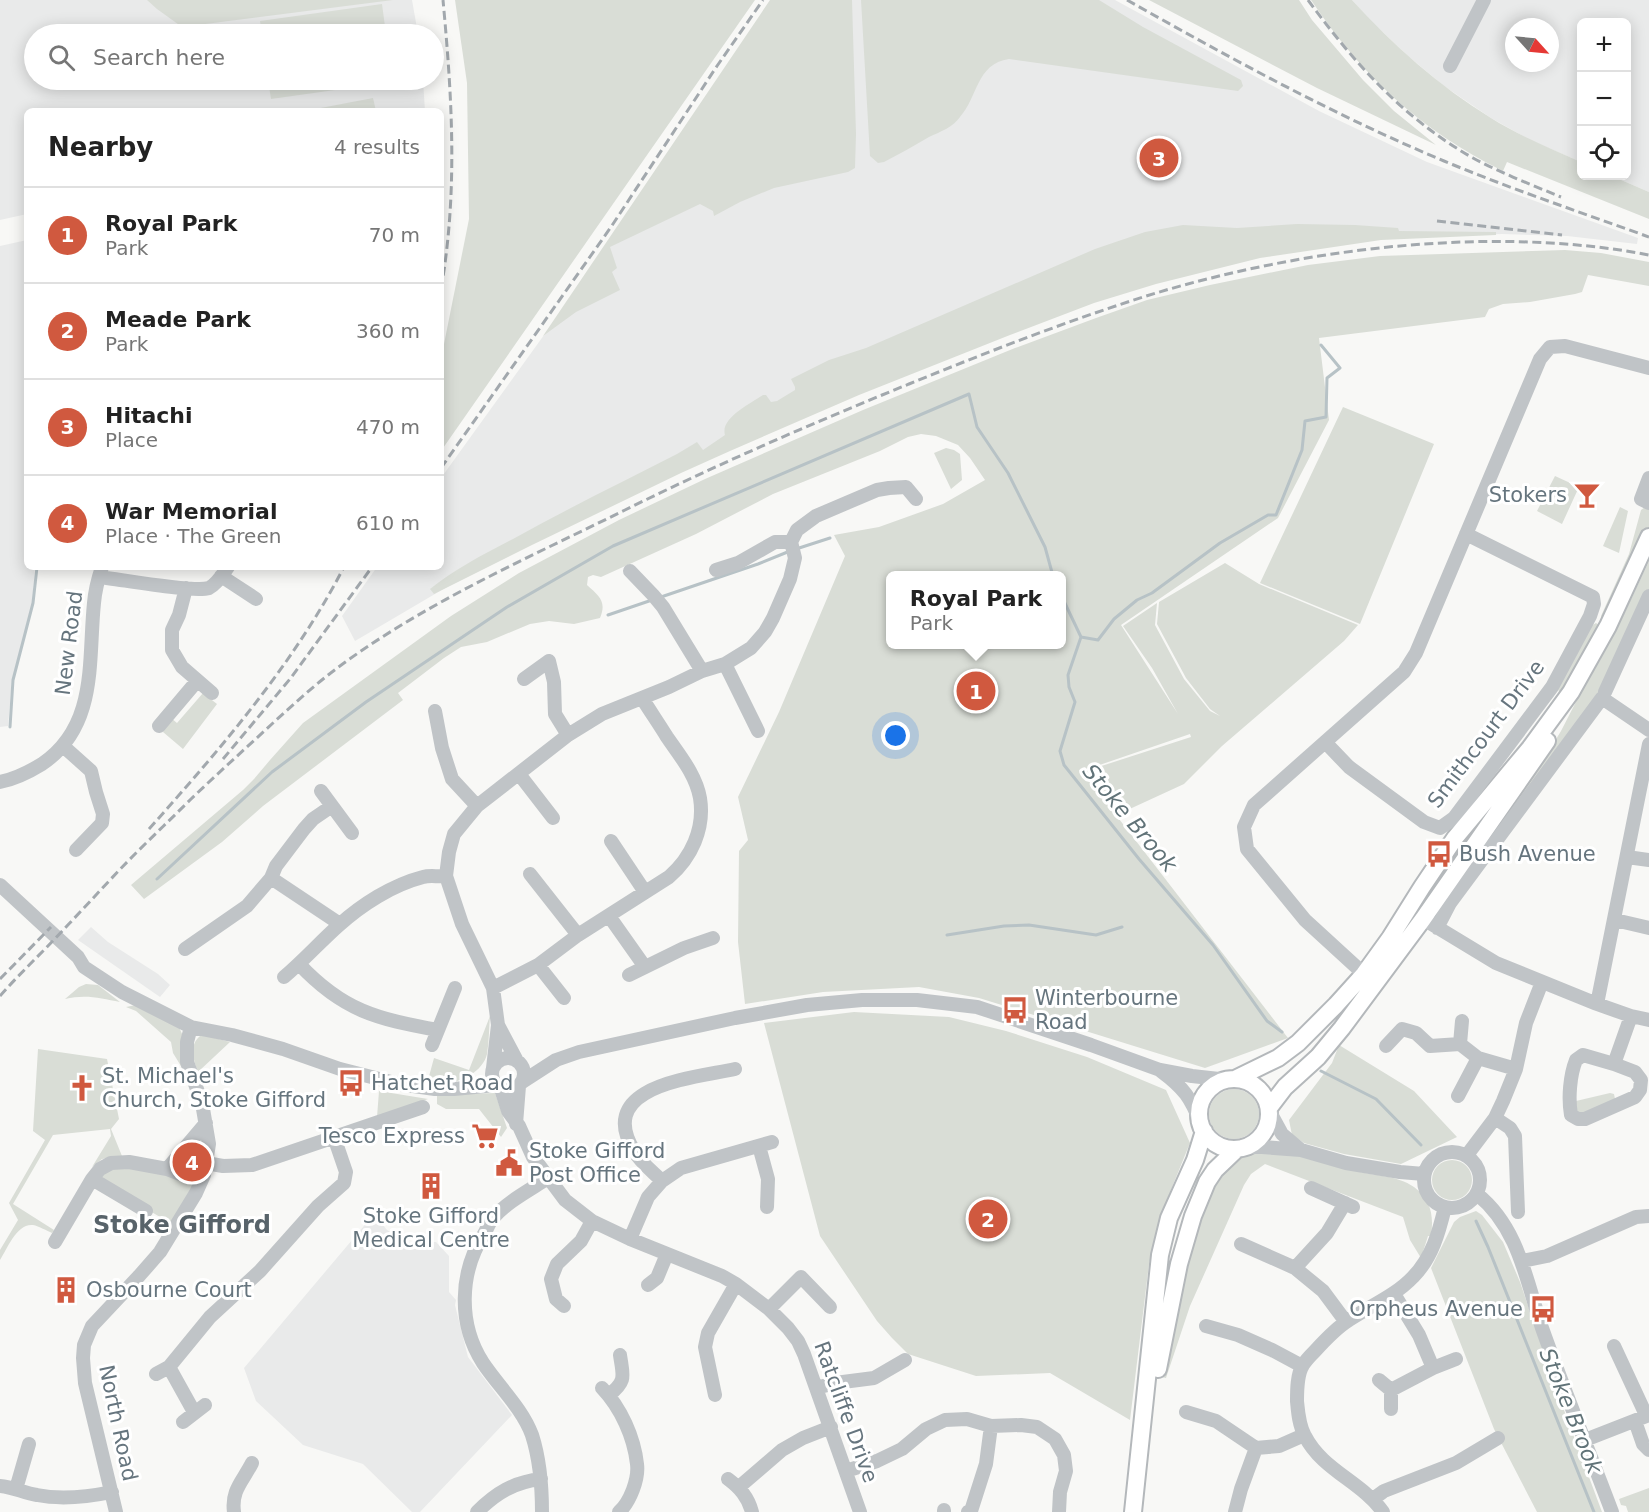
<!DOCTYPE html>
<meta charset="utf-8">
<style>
:root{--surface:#fff;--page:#f6f6f6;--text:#222;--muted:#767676;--line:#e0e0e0;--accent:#d0593f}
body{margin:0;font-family:"DejaVu Sans",sans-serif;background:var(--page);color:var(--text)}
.controls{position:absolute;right:18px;top:18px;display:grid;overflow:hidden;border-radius:9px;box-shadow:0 3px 15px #0003}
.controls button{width:54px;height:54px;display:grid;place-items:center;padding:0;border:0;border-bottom:2px solid var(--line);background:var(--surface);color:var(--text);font:30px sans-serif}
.compass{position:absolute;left:1505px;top:18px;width:54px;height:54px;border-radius:50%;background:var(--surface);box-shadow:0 3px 15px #0003;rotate:117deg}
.you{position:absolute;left:896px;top:736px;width:21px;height:21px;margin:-15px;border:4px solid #fff;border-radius:50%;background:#1a73e8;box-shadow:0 0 0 9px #1a73e833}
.badge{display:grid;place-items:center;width:39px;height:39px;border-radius:50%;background:var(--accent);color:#fff;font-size:20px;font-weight:700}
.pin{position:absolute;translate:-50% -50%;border:3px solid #fff;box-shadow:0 2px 6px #0006}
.popup{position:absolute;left:886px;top:571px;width:180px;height:78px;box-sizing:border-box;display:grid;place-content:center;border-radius:9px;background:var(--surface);filter:drop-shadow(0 2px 4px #0005);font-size:20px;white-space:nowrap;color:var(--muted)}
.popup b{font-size:22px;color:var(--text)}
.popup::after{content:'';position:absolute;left:50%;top:100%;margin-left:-12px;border:12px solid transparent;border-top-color:var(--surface)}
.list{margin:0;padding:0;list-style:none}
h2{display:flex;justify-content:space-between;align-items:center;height:78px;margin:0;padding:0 24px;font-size:26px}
h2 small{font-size:20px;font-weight:400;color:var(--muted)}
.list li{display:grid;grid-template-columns:39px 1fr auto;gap:18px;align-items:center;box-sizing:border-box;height:96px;padding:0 24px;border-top:2px solid var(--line)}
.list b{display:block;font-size:22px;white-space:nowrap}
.list p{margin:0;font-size:20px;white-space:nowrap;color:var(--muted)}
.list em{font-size:20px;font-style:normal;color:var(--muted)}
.icon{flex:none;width:33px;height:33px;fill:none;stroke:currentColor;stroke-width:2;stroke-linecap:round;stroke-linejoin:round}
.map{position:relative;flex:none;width:1649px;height:1512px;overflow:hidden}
.search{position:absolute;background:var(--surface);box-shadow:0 3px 15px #0003;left:24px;top:24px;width:420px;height:66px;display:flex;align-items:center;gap:15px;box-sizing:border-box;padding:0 21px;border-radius:33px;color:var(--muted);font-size:22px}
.panel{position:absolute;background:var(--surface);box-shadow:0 3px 15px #0003;left:24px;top:108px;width:420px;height:462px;border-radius:9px}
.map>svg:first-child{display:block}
.built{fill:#e9eaea;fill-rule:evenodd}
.green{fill:#d9ddd6;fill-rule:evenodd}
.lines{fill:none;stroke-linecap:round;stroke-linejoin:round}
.stream{stroke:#b7c2c6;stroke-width:3}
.major-casing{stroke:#b4b8bb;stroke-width:20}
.minor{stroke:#c0c4c7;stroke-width:14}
.major{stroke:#fff;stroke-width:16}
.rail{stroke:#a2a8ad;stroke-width:3;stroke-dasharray:9 4.5;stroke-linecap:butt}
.labels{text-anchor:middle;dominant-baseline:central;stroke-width:6;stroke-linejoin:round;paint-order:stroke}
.poi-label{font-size:21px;fill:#66757e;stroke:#fff;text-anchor:start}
.street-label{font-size:21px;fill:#66757e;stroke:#fff}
.water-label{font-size:22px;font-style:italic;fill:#617378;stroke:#fff}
.quarter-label{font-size:24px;font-weight:bold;fill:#58636a;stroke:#fff}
</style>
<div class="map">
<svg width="1649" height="1512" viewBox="0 0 1649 1512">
<rect width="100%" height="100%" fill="#f8f8f6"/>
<path class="built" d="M0,0H412L418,34H34V80H423L425,111H27V214L0,220Z
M771,0H1115L1319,111L1427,162L1638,238L1637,244L1567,236L1502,234L1366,239L1273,252L1150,281L1048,316L730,445L469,574L355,641L342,616L377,567H441V478L619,231Z
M1352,0H1649V192L1612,176H1626V22H1582L1581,162L1532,141L1491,118L1444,86L1408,56L1371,21ZM1514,27H1550V63H1514Z
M27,240V567H35L32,604L12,680L8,726L0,727V246Z
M91,927L108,942L158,974L170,985L160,997L78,940Z
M374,1214L387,1230L409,1242H436L449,1256V1292L456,1300L455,1305L468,1357L512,1415L420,1512H412L363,1464L303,1445L256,1401L244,1368Z"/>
<path class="green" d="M147,0H393L182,27L157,9Z
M455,0H755L441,451V359L469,219L467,83Z
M770,0H852L856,134L855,168L848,172L774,188L740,202L714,216L713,211L700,204L610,247L617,268L612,272L620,290L576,312L543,336Z
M861,0H1099L1143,27L1241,80L1243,86L1238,91L1009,59C976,64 978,97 960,117C953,127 940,132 929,137C914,146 899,154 884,162L878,163L870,156Z
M1149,0H1299L1312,20L1363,80L1394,111L1436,145L1317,88Z
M1311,0H1352C1393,45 1439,86 1491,118C1520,136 1551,149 1581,162L1582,176H1612L1649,192V219L1507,162L1503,171C1420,130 1362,76 1311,0Z
M382,4L386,34H262L260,21Z
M268,80H392V82L271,99Z
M373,98L376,111H305Z
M1297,224L1355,225L1398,228L1399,231L1496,232V235L1381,240L1260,258L1156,284L1094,303L1010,335L859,395L730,451L681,473L532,545L434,594L430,589C455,569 484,554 513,539C567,509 622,482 677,454L697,442L703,450L725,435C720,418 750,404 763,395H766L771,402L777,401L795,390V387L791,379L829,360L866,348L1095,249L1145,232L1183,225L1237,228Z
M1565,250L1601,253L1649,262V286L1588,275L1582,292L1575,294L1530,302L1503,304L1489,309L1485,317L1319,338L1329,420L1278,518L1121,625L1178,714L1152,668L1123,626L1157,603L1155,625L1184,679L1210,711L1220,716L1210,709L1186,678L1157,624L1159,602L1225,563L1259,584L1358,625L1344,641L1222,746L1184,784L1121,813L1086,771L1191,737L1190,734L1082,771L1288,1038L1205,1068L979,998L919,987L823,992L745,1004L738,942L739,851L748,840L738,797L779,712L845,556L834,535L879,527L943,504L985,480L970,458L958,445L936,436L921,434L908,437L880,451L773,494L696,534L601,577L593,575L588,577L587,585C599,596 607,601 600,618L574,624L549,621L530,624L487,642L461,647L444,658L398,693L403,700L263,806L222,842L144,899L131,885L243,790L254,779L270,760L303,723L451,616L519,573L619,520L705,479L863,410L1015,348L1096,318L1147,300L1210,285L1308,265L1380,256ZM890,576H1062V644H890Z
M1343,407L1434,444L1360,624L1260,583Z
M946,448L954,450L960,454L962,480L951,489L934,453Z
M1555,476L1579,487L1562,524L1537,511Z
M1620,507L1628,511L1619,553L1603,546Z
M1645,507L1649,509V531L1604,620L1601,616L1629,554L1641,510Z
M1649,561V589L1599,696L1513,812L1506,810L1544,759L1561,731L1580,694L1617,629Z
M1596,623L1600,626L1570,684L1559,692L1558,689L1589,627Z
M203,693L217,704L183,749L163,732L164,725L171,718L177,723Z
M86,984L98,985L120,1002C101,998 85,994 65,999L79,987Z
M136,1005L178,1025L183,1036L184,1071L173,1053L171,1042L136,1011L126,1007Z
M854,1012L949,1017L1006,1031L1087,1057L1166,1090L1190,1143L1166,1202L1149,1264L1130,1420L1050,1373L976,1376L908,1354L892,1338L877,1321L820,1236L764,1023Z
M490,1016C489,1028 489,1042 487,1054C483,1072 459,1084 442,1083C438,1083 433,1081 428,1080L434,1058L469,1070Z
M200,1036H207L230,1042L198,1072C193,1060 189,1045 200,1036Z
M1339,1045L1414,1091L1457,1137L1401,1164L1344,1154L1304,1143L1292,1135L1289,1120L1332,1063Z
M38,1049L107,1059L119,1119L111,1129L122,1156L102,1159L92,1167L111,1136L110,1129L53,1135L13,1204L54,1230L52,1233C47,1231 39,1226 33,1225C17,1223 7,1249 0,1260V1250L18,1220L9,1203L45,1140L33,1131Z
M1209 1114a25 25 0 1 1 50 0a25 25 0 1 1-50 0Z
M379,1091L428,1099L377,1117Z
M495,1093L507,1128L501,1137L479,1109H446L437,1104V1095Z
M1610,1093L1614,1094L1615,1099L1585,1115L1578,1114L1572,1104L1576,1101Z
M202,1135C202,1148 202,1162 198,1174C191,1193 178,1212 168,1230L160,1217L101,1182L102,1173L121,1165L168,1172Z
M1270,1152C1300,1153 1327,1164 1356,1171C1374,1176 1397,1175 1414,1187C1431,1199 1434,1216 1431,1236H1428L1421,1258L1410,1240L1403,1217L1265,1164L1251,1174L1244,1185L1190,1306L1166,1378L1162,1377L1183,1267L1212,1187L1228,1166L1236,1160L1252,1154Z
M1432 1180a20 20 0 1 1 40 0a20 20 0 1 1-40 0Z
M1476,1211L1482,1215L1503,1242L1520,1282L1558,1394L1602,1512H1537L1494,1429L1431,1268L1454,1222L1460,1217Z
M1649,1488V1512H1628L1626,1506L1621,1505L1619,1499Z"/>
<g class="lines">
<path class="stream" d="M796,549L830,538
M661,597L758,564L790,551
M1062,597L1081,637L1068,675L1069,687L1075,702L1060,751L1064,765L1139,859L1213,945L1267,1021L1282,1032
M608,615L652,600
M1081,637L1098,640L1114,619L1137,600L1152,593L1220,543L1268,515H1276L1302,450L1305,421L1326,417L1327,378L1340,368L1321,345
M10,727L13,680L33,603L37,567
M157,879L272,772L366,702L507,607L613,546L969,394L977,427L1008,473L1045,547L1053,576
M947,935L1004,926L1029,925L1096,935L1122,927
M1321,1071L1376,1099L1421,1145
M1476,1221L1488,1247L1594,1512"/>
<defs>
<path id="major" d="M1235,1079L1278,1058L1298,1043L1336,1005L1364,974L1390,938L1422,887L1455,838L1530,748L1571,692L1608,626L1649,537
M1199 1114a35 35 0 1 1 70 0a35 35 0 1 1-70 0Z
M1269,1108L1285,1087L1318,1057L1342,1028L1423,919L1547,741
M1158,1369L1179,1264L1193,1216L1207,1182L1215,1170L1237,1149
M1133,1512L1160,1255L1169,1218L1195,1160L1204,1131"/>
</defs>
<use href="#major" class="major-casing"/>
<path class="minor" d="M1450,66L1484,0
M1649,478L1641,499L1649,503
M716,570L738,563L775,542H791
M630,571L653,595L663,607L702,671
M221,576L256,599
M99,577C119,579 194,593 209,588C217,584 223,574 228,567
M186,588L179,615L172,630V650L182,667L212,693
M725,664L758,731
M524,679L549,661L554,682L555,714L568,735
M1605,692L1649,596
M435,711L442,748L452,779L477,806
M159,726L197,681
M1326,743L1349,767L1424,822L1440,828L1454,818L1552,687L1590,616L1594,604L1593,597L1466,534
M63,746L91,771L96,792L103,814L102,823L76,850
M519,774L553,818
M0,782C15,779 29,772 42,764C98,726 88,661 94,603C95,591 98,579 102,567
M321,791L352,833
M611,841L645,892
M1627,857L1649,860
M530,874L578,935
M271,878L340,924
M0,885L78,957L84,967L122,992L191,1027L232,1035L283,1049L340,1069L399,1084L435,1089H454L496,1085
M609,916L645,967
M1615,920L1649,928
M1430,923L1496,963L1597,1004L1631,1016L1649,1020
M1437,928L1450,903L1602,698L1649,730
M185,949L247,906L271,878L276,866L304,829L313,819L332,806
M299,964C343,1011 377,1019 438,1030
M538,965L564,998
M1364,974L1305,920L1247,849L1244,827L1254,805L1404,672L1416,653L1540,359L1550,347L1565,346L1649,368
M629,975L684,948L713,938
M284,977C303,961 320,942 338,926C361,905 392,885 423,877C430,875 438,877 446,876
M493,988L538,965L578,935L669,877C691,858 705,829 700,798C696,775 680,756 667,737C659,724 650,711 642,698
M1597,1004L1649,744
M498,1025L516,1059
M1460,1044L1462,1021
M432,1045L455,988
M1386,1046L1402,1029L1416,1033L1430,1046L1460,1044L1478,1058L1516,1069
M1583,1055L1614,1064L1635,1072L1641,1080L1640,1090L1635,1097L1585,1119H1578L1571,1115C1568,1098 1570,1075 1576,1060Z
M492 1074a16 16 0 1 1 32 0a16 16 0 1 1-32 0Z
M1614,1064L1631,1016
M493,1068L498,1025L493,988L462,924L446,876L449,852L454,834L477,806L568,735L602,714L669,687L702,671L725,664L751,648L765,632L773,618L790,579L795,558L791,542L797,530L816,516L877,490L889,488L906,487L916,499
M1161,1071C1184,1088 1191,1098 1201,1124
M522,1082L556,1060L579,1052L735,1018L807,1005L862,1000H917L977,1007L1091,1045L1160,1070L1192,1076L1228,1080
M501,1089L508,1111L519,1126L533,1157L565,1200L592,1221L630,1239L722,1276L736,1284L769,1309L788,1328L798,1341L804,1354L860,1512
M1458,1096L1478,1058
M1270,1112L1282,1134L1301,1150
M1495,1118L1510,1128L1515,1136L1518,1212
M516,1124L519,1086
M759,1146L768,1179L767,1207
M1243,1147H1262L1301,1150L1346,1163L1400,1172L1424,1174
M1424 1180a28 28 0 1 1 56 0a28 28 0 1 1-56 0Z
M1467,1155L1495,1118L1503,1101L1516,1069L1526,1023L1542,982
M206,1163L223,1166L252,1165L423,1107
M167,1169L206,1123
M92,1179L146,1211
M662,1181C653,1172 640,1162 634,1151C594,1085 695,1078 735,1069
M1311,1188L1353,1207
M1477,1194C1519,1228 1526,1280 1542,1328C1564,1390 1589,1451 1612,1512
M630,1239L648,1197L662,1181L681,1168L772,1142
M55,1242L92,1179L100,1169L111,1163L129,1162L167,1169L180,1174L204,1175
M1241,1244L1295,1268L1323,1291L1346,1322
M1522,1261L1547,1256L1636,1217L1649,1216
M1295,1268L1327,1233L1345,1203
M648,1285L657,1278L667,1254
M1394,1294L1419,1335L1433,1368
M564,1306L556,1299L551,1279L557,1264L581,1241L592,1221
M769,1309L801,1277L830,1307
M1206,1326L1238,1335L1272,1350L1302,1366
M1614,1346L1646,1415
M169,1367L194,1412
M156,1374L169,1367L210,1317L260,1271L318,1206L344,1183L346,1172L334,1137
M1379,1380L1391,1390L1433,1368L1456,1359
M602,1388C621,1408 634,1437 637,1464C639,1479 630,1502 619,1512
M816,1388L835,1383L874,1378L905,1360
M609,1395C627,1381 623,1376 620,1355
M715,1395L705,1347L708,1333L736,1284
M1391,1409V1390
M1186,1412L1216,1421L1256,1448
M1635,1421L1643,1444L1649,1450
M183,1422L205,1405
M1585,1440L1649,1415
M846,1471L877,1461L902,1449L926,1429L945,1420L967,1419L991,1426L1021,1425L1037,1427L1055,1439L1064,1455L1066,1471L1060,1492L1059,1512
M728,1479C740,1488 748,1497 752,1512
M0,1486C13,1487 24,1493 37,1495C62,1500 87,1497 112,1492
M739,1487L782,1450L803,1438L831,1427
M16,1489L29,1444
M1373,1499L1384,1491L1456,1463L1498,1438
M944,1510V1512
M116,1512L85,1383L83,1358L84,1345L92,1326L139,1276L160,1252L196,1193L204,1175L209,1144L202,1103L187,1062V1042L191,1027
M234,1512C231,1490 243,1481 252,1463
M477,1512C496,1493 514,1482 541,1479
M542,1512C542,1486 540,1460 532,1435C522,1408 499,1387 483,1363C458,1324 459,1273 484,1234C487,1229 489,1223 493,1218C508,1201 530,1190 548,1178
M968,1512L971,1511L986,1464L991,1426
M1235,1512L1241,1489L1256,1448L1279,1446L1304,1435
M1383,1512C1362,1482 1322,1470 1305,1436C1299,1426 1298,1412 1297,1401C1297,1390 1297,1374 1303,1365C1306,1360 1311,1355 1315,1351C1325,1340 1336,1328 1349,1320C1370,1306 1395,1296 1413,1277C1432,1258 1439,1232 1445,1207"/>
<use href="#major" class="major"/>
<path class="rail" d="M1127,0C1230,58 1334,115 1444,161C1511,189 1580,212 1649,237
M1308,0C1355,64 1403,118 1473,158C1501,173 1532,185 1561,197
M1437,221L1562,235
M441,289C458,192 452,97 443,0
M441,468L611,227L717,66L763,0
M223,759L290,679L372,567
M149,829C222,747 293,665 344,567
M0,979L51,927
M0,996C21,972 44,951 65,928C89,903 112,877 136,853C154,835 172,818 190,800C217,774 245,749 273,723C296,702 319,681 344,663C431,600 530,557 625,510C718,464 813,423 909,384C990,351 1072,319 1156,293C1307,248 1493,225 1649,255"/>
</g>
<defs>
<symbol id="bar-bare" viewBox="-9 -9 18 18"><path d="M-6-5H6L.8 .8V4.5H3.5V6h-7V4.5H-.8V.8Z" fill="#d0593f" stroke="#fff" stroke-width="2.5" paint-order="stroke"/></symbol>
<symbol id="bus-bare" viewBox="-9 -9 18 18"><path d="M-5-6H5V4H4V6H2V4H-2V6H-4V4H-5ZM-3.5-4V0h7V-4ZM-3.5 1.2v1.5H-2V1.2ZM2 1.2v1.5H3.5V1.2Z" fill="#d0593f" stroke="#fff" stroke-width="2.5" paint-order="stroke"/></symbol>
<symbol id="church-bare" viewBox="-9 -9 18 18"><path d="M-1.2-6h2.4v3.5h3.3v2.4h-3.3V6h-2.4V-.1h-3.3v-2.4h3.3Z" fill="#d0593f" stroke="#fff" stroke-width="2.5" paint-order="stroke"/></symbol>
<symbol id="supermarket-bare" viewBox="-9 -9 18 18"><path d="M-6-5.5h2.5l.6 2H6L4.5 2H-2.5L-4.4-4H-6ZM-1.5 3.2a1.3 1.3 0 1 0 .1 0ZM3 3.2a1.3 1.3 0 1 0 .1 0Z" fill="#d0593f" stroke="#fff" stroke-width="2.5" paint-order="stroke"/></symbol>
<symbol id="civic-bare" viewBox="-9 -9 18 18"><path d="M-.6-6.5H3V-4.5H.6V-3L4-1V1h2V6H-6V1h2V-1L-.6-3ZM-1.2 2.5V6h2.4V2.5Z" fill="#d0593f" stroke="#fff" stroke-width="2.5" paint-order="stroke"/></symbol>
<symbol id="building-bare" viewBox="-9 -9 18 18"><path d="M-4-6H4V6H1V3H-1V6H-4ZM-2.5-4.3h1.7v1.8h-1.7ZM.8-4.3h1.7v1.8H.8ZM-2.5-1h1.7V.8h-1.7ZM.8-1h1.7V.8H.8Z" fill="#d0593f" stroke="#fff" stroke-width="2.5" paint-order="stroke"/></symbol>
</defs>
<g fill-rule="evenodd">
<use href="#bar-bare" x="1568" y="476" width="38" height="38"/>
<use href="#bus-bare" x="1420" y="835" width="38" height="38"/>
<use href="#bus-bare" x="996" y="991" width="38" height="38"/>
<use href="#bus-bare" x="332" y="1064" width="38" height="38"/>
<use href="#church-bare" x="63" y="1069" width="38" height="38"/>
<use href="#supermarket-bare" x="466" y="1117" width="38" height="38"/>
<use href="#civic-bare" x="490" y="1144" width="38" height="38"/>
<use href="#building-bare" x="412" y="1167" width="38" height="38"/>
<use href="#building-bare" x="47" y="1271" width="38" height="38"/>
<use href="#bus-bare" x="1524" y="1290" width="38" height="38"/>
</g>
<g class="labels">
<g class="poi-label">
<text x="1567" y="495" text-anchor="end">Stokers</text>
<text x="1459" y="854">Bush Avenue</text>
<text x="1035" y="998">Winterbourne<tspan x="1035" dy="24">Road</tspan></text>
<text x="102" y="1076">St. Michael's<tspan x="102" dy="24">Church, Stoke Gifford</tspan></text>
<text x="371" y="1083">Hatchet Road</text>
<text x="465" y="1136" text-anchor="end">Tesco Express</text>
<text x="529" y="1151">Stoke Gifford<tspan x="529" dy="24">Post Office</tspan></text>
<text x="431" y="1216" text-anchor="middle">Stoke Gifford<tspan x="431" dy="24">Medical Centre</tspan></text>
<text x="86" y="1290">Osbourne Court</text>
<text x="1523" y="1309" text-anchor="end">Orpheus Avenue</text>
</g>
<g class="street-label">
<text transform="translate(69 643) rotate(-83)">New Road</text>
<text transform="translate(1486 734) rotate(-53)">Smithcourt Drive</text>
<text transform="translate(846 1412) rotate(70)">Ratcliffe Drive</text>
<text transform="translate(118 1423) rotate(78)">North Road</text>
</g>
<g class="water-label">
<text transform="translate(1130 818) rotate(50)">Stoke Brook</text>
<text transform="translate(1571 1411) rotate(68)">Stoke Brook</text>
</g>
<g class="quarter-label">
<text x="182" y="1225">Stoke Gifford</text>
</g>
</g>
</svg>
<div class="controls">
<button>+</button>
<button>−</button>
<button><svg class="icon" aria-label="locate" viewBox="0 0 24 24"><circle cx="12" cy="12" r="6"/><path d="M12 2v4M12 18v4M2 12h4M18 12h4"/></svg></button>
</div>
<svg class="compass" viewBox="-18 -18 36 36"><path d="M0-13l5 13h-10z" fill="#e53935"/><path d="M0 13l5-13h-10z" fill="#767676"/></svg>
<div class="you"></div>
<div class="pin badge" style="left:976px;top:691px">1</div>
<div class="popup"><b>Royal Park</b>Park</div>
<div class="pin badge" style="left:988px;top:1219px">2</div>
<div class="pin badge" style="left:1159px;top:158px">3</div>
<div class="pin badge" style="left:192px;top:1162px">4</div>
<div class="search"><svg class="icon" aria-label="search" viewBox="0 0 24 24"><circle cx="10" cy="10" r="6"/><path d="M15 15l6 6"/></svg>Search here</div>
<section class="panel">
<h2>Nearby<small>4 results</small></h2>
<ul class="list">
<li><span class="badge">1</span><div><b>Royal Park</b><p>Park</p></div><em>70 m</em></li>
<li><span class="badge">2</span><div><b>Meade Park</b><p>Park</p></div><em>360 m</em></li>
<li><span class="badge">3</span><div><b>Hitachi</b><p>Place</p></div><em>470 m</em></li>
<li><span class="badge">4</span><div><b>War Memorial</b><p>Place · The Green</p></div><em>610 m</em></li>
</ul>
</section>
</div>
